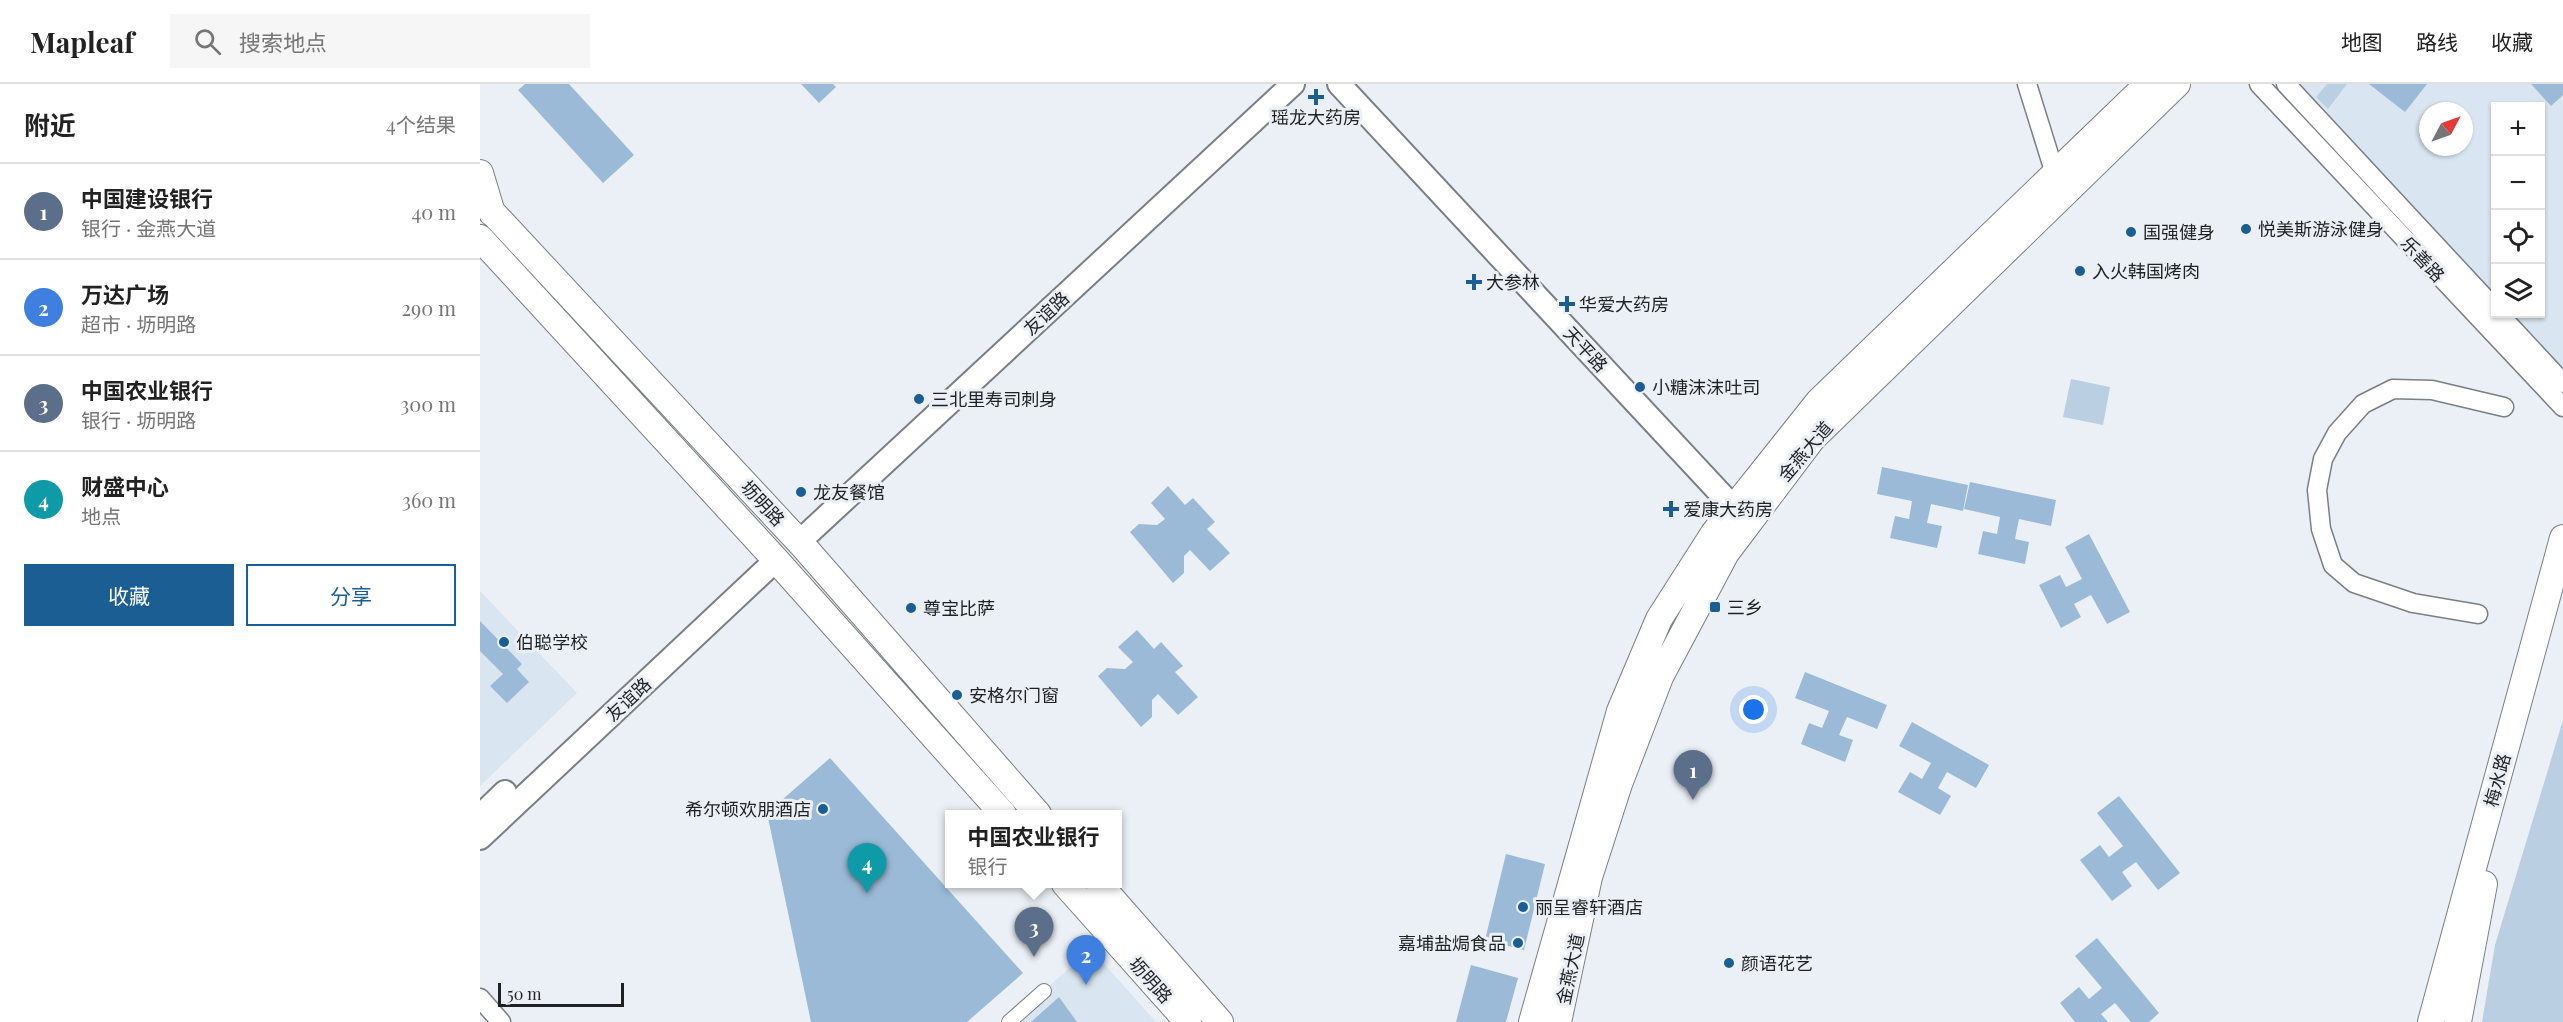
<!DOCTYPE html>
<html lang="zh">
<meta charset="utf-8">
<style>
:root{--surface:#fff;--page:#f6f6f6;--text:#222;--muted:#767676;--line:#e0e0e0;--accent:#1b5e93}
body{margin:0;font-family:"Playfair Display","Noto Sans SC",serif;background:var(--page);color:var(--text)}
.controls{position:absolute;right:18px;top:18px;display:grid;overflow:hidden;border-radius:0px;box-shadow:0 2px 4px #0004}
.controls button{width:54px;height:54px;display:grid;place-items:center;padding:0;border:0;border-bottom:2px solid var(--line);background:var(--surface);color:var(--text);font:30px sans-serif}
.compass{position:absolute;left:1939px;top:18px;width:54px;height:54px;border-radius:50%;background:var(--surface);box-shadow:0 2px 4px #0004;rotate:49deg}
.scale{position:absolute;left:18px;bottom:15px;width:126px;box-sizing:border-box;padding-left:6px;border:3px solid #1f2123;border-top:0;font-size:16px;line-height:21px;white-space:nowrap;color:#1f2123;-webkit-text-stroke:4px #ebf0f6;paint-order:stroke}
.you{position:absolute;left:1274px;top:626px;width:21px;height:21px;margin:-15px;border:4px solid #fff;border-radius:50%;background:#1a73e8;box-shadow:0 0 0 9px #1a73e833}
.badge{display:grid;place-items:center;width:39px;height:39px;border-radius:50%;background:var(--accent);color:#fff;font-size:20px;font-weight:700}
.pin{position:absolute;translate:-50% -50px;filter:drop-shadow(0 2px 3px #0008)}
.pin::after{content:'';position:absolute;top:32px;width:21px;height:18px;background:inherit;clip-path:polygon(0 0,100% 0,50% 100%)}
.popup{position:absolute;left:465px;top:726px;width:177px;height:78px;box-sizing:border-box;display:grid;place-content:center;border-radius:0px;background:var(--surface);filter:drop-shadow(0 2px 4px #0005);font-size:20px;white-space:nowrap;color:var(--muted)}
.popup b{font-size:22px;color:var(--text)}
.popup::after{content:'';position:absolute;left:50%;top:100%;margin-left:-12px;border:12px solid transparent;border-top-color:var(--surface)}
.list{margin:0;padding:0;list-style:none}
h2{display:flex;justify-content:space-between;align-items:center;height:78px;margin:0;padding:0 24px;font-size:26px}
h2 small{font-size:20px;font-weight:400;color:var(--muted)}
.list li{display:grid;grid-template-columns:39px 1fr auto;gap:18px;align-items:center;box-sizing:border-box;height:96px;padding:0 24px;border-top:2px solid var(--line)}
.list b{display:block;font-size:22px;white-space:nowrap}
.list p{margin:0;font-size:20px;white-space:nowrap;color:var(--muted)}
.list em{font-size:20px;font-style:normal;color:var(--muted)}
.actions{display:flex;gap:12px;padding:18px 24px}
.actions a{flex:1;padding:14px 0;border:2px solid var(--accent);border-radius:0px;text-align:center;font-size:21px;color:var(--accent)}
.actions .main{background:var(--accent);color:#fff}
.icon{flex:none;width:33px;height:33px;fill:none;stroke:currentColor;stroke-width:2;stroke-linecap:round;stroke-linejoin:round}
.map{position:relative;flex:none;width:2083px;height:938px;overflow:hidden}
header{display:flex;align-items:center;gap:36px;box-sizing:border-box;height:84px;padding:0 30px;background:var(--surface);border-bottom:2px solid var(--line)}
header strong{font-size:28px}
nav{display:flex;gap:33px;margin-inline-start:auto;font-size:21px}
.search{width:420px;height:54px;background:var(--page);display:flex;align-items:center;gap:15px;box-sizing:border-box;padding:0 21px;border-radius:0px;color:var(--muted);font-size:22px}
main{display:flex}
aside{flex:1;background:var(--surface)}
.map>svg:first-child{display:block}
.built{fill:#d9e5f0;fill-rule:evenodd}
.green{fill:#bbcfe2}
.building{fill:#9bbad7}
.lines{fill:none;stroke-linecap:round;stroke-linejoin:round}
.pedestrian-casing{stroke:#7a7f84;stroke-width:16}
.minor-casing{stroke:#7a7f84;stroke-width:21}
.tertiary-casing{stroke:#7a7f84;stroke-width:26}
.secondary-casing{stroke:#7a7f84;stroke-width:28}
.pedestrian{stroke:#fff;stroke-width:14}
.minor{stroke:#fff;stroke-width:18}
.tertiary{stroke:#fff;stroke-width:22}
.secondary{stroke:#fff;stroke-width:26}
.poi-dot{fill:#1b5e93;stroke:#ebf0f6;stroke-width:2}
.labels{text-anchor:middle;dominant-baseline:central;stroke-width:6;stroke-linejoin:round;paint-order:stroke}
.poi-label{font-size:18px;fill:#1f2123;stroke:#ebf0f6;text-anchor:start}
.street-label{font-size:18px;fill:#1f2123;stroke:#ebf0f6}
</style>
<header>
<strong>Mapleaf</strong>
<div class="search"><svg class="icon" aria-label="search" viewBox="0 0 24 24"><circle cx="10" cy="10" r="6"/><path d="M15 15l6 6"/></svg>搜索地点</div>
<nav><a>地图</a><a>路线</a><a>收藏</a></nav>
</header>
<main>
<aside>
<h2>附近<small>4个结果</small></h2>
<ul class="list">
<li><span class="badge" style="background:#5c6f8a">1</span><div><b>中国建设银行</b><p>银行 · 金燕大道</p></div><em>40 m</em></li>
<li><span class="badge" style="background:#3f7fe0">2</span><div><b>万达广场</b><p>超市 · 坜明路</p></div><em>290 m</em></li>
<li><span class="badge" style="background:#5c6f8a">3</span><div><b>中国农业银行</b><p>银行 · 坜明路</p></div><em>300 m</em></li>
<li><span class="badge" style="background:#0f9aa8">4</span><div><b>财盛中心</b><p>地点</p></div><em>360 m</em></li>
</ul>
<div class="actions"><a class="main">收藏</a><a>分享</a></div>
</aside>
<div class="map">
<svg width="2083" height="938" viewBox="0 0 2083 938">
<rect width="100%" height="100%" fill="#ebf0f6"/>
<path class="built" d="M1817,0H2083V284L2032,230H2060V22H2016L2015,212ZM1948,27H1984V63H1948Z
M0,507L97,609L0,702Z
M611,865L676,938H528Z"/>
<path class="green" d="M1847,0H1867L1848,25L1836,13Z
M1591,295L1630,303L1623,341L1583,333Z
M2083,636V938H2002L2015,861Z"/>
<path class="building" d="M45,0H89L154,71L123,99L38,6Z
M321,0H353L356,3L339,19Z
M1889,0H1947L1925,28Z
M2051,0H2083V11L2071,22Z
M1402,383L1488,401L1483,427L1451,420L1447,439L1462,442L1457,464L1410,454L1415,432L1429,435L1432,417L1397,410Z
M1490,398L1576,416L1571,442L1539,435L1535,455L1549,458L1545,480L1498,470L1503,447L1517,450L1520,433L1484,425Z
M688,402L705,421L713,414L735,438L727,445L750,469L730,487L710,466L704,472V489L693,499L650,448L659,440L677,441L685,435L671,419Z
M1609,450L1650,528L1627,540L1611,511L1594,520L1601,533L1581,544L1559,501L1580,491L1586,503L1602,495L1585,463Z
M0,537L42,580L37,585L49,598L27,619L10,602L23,590L0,567Z
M657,546L674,565L681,558L703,582L695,588L718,613L698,631L678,610L672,616V633L661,643L618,592L627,584L645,585L653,578L638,563Z
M1325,588L1407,621L1397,645L1367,633L1359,651L1373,656L1365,678L1321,660L1329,639L1342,644L1349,627L1315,614Z
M1432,638L1509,681L1496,704L1467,688L1458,704L1471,712L1460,731L1418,708L1430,688L1442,695L1451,679L1419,662Z
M350,674L543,889L487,938H331L287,729Z
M1639,712L1700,789L1678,806L1656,778L1642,788L1652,802L1632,817L1600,776L1620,761L1629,773L1643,762L1617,729Z
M1026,770L1065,780L1044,866L1005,856Z
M1617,854L1679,929L1669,938H1651L1635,919L1621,930L1628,938H1595L1580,919L1599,903L1609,915L1622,904L1595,872Z
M991,881L1038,894L1026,938H976Z
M579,913L597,938H551Z"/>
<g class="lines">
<defs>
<path id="pedestrian" d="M529,938L564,907"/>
<path id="minor" d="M1547,0L1575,90
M1779,0L2083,323
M1806,0L2016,226
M2019,230L2083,299
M1998,530L1933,519L1874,499L1853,481L1841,445L1837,406L1843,375L1857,349L1883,320L1913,305L1952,306L2024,323
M0,914L21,938"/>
<path id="tertiary" d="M859,0L1254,424
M319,458L813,0
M0,732L25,708
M0,754L296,476"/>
<path id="secondary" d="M0,89L12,129
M0,115L324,463L558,730
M0,154L296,476L523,730
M585,800L708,938
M619,800L740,938
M1052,938L1140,627L1179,535L1234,449L1339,317L1668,0
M1078,938L1109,793L1139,700L1180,593L1246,469L1332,355L1697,0
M1951,938L2083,454
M1978,938L2004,800"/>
</defs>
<use href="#pedestrian" class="pedestrian-casing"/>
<use href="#minor" class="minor-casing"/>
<use href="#tertiary" class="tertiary-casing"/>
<use href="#secondary" class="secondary-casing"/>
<use href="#pedestrian" class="pedestrian"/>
<use href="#minor" class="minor"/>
<use href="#tertiary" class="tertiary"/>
<use href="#secondary" class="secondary"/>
</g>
<g class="poi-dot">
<path d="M833 4h6v6h6v6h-6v6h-6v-6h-6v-6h6z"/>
<circle cx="1766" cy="145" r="6"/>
<circle cx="1651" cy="148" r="6"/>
<circle cx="1600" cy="187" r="6"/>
<path d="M991 189h6v6h6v6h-6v6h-6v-6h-6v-6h6z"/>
<path d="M1084 211h6v6h6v6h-6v6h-6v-6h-6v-6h6z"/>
<circle cx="1160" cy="303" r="6"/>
<circle cx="439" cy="315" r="6"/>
<circle cx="321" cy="408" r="6"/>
<path d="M1188 416h6v6h6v6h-6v6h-6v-6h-6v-6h6z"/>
<rect x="1229" y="517" width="12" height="12" rx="3"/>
<circle cx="431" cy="524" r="6"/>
<circle cx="24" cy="558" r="6"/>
<circle cx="477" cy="611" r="6"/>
<circle cx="343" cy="725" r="6"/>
<circle cx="1043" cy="823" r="6"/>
<circle cx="1038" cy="859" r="6"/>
<circle cx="1249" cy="879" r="6"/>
</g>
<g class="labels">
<g class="poi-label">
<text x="836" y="33" text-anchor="middle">瑶龙大药房</text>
<text x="1778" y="145">悦美斯游泳健身</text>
<text x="1663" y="148">国强健身</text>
<text x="1612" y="187">入火韩国烤肉</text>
<text x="1006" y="198">大参林</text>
<text x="1099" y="220">华爱大药房</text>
<text x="1172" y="303">小糖沫沫吐司</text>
<text x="451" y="315">三北里寿司刺身</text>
<text x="333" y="408">龙友餐馆</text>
<text x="1203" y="425">爱康大药房</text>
<text x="1247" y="523">三乡</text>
<text x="443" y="524">尊宝比萨</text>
<text x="36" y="558">伯聪学校</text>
<text x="489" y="611">安格尔门窗</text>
<text x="331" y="725" text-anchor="end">希尔顿欢朋酒店</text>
<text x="1055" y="823">丽呈睿轩酒店</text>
<text x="1026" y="859" text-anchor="end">嘉埔盐焗食品</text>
<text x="1261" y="879">颜语花艺</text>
</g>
<g class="street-label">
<text transform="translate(1943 175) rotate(47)">乐善路</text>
<text transform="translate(566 229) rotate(-43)">友谊路</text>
<text transform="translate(1106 265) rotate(47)">天平路</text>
<text transform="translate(1325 367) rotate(-49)">金燕大道</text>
<text transform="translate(283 419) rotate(47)">坜明路</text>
<text transform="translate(148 615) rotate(-43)">友谊路</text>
<text transform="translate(2017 696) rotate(-75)">梅水路</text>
<text transform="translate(1090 885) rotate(-78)">金燕大道</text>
<text transform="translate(671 896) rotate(48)">坜明路</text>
</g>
</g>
</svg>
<div class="controls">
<button>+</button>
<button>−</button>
<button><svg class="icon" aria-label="locate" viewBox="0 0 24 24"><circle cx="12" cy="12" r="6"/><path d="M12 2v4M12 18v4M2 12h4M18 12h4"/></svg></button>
<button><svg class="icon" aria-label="layers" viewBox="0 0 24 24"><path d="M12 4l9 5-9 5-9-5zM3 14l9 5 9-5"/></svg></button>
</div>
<svg class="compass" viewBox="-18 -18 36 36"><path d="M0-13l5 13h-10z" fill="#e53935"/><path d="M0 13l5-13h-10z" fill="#767676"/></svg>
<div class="scale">50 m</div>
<div class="you"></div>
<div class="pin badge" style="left:1213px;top:716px;background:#5c6f8a">1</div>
<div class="pin badge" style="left:606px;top:901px;background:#3f7fe0">2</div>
<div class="pin badge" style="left:554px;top:873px;background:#5c6f8a">3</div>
<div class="popup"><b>中国农业银行</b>银行</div>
<div class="pin badge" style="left:387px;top:809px;background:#0f9aa8">4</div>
</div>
</main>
